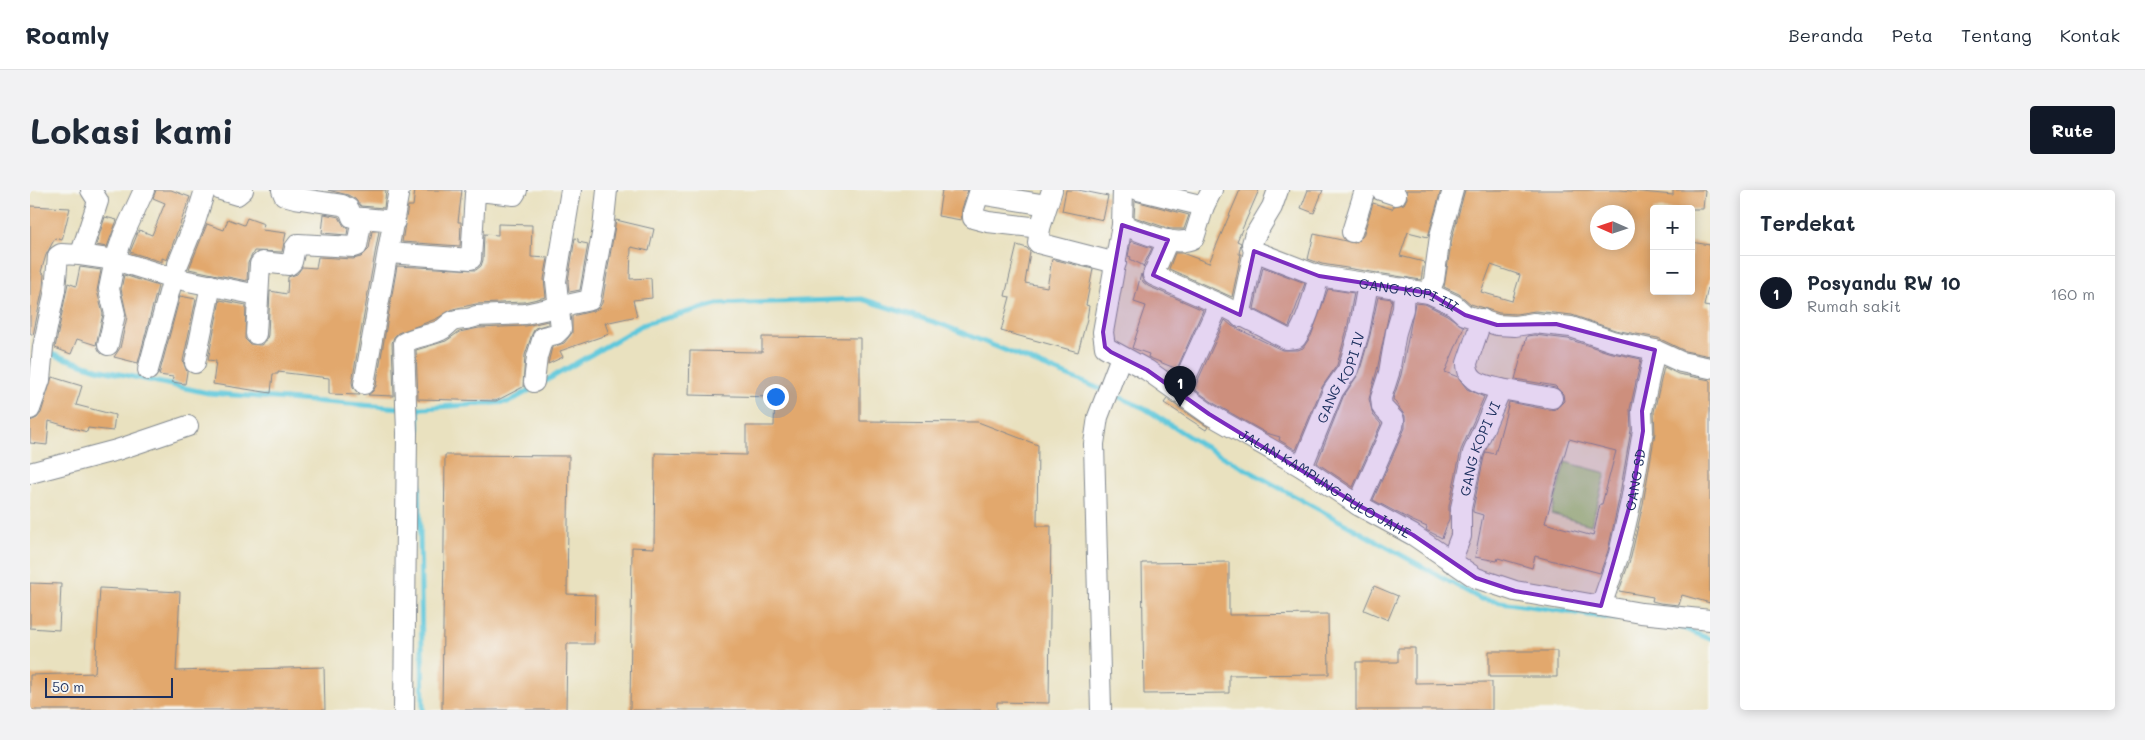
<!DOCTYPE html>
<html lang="id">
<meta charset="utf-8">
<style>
:root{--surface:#fff;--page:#f2f2f3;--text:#1f2937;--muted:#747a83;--line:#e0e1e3;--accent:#111827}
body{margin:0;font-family:Mali,sans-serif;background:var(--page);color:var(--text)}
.controls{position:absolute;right:15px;top:15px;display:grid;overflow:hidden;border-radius:5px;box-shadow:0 2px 12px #0003}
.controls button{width:45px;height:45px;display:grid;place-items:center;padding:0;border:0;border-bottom:1px solid var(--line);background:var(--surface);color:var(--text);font:25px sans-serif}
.compass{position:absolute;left:1560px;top:15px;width:45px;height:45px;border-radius:50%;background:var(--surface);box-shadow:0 2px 12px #0003;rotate:273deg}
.scale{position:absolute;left:15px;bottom:12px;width:128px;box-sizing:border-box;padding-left:5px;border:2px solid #1b2f5e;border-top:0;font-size:14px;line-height:18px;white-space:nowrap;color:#1b2f5e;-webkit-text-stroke:4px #f6f6f2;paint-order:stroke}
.you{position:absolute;left:745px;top:206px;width:18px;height:18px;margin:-12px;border:4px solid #fff;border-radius:50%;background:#1a73e8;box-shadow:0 0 0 8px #1a73e833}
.badge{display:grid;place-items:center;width:32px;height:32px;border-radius:50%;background:var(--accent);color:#fff;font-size:16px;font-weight:700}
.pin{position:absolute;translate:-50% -41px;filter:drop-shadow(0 1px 2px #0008)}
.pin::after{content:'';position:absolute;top:26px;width:18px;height:15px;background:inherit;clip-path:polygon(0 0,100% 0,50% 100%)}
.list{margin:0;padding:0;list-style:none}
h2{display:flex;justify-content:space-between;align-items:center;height:65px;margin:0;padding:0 20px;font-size:21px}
h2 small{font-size:16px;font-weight:400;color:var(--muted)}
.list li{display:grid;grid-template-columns:32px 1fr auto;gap:15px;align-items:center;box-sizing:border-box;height:75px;padding:0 20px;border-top:1px solid var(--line)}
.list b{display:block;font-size:19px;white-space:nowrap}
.list p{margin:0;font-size:16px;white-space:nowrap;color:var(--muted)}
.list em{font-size:16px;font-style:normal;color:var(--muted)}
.map{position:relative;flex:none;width:1680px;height:520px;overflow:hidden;border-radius:5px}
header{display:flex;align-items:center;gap:30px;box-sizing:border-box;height:70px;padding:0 25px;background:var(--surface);border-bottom:1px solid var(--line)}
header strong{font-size:24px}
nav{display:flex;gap:28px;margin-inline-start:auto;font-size:18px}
.intro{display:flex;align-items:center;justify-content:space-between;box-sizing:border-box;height:120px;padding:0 30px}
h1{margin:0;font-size:35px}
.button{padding:12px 22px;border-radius:5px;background:var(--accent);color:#fff;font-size:18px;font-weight:700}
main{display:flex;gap:30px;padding:0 30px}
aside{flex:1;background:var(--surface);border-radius:5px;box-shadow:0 2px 12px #0003}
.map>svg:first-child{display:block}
.grass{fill:#aad17b;stroke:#62806c}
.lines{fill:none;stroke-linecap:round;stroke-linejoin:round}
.stream{stroke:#5fc8db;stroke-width:5}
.building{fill:#e2a86d;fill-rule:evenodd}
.minor-casing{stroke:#82888e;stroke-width:22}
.minor{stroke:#fff;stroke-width:20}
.marked{fill:#7b2cbf;fill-opacity:0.2;stroke:#7b2cbf;stroke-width:4;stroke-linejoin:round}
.labels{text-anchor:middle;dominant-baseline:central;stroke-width:4.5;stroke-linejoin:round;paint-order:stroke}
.street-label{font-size:14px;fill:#1b2f5e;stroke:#f6f6f2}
</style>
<header>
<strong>Roamly</strong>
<nav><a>Beranda</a><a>Peta</a><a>Tentang</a><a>Kontak</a></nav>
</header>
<div class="intro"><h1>Lokasi kami</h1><a class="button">Rute</a></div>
<main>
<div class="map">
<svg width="1680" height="520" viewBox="0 0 1680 520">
<rect width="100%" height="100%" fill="#f6f6f2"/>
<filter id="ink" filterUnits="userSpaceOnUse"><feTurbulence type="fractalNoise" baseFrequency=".02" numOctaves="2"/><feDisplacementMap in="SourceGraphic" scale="10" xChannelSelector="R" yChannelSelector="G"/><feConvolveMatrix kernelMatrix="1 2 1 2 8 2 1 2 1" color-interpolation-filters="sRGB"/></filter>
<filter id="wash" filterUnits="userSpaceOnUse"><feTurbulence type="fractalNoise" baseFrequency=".0096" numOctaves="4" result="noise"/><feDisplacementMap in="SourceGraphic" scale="20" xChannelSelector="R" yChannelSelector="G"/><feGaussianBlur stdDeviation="1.12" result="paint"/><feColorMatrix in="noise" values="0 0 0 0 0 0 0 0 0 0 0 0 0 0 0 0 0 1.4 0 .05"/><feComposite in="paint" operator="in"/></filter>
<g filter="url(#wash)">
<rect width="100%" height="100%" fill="#e9e1bf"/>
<path class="grass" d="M1535,272L1576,283L1561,335L1521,324Z"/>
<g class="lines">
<path class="stream" d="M18,163L67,179L178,203L371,218
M1082,204L1114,218L1172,255L1451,409L1586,429
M379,219L479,212L614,134L687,114L832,109L913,135L1075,201
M388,220L393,520
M1627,434L1652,438L1680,449"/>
</g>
<g id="blocks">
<path class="building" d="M126,0H141L160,7L137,70L132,68V72L100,62L109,40L122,45L135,13L123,8Z
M298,0H356L354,18L331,16L325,9L318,5Z
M385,0H432L428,32H431L430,56L372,52L378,16H383Z
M912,0H938L932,19L931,30L908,26Z
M1036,0H1048L1078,6L1073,30L1032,21Z
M1210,0H1229L1207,51L1211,53L1209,64H1211L1202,107L1139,79L1145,63H1152L1179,73Z
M1278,0H1293L1284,23L1271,18Z
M1376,0H1411L1398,47L1378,42L1370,66L1394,72L1391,90L1292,74L1278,69L1284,44L1325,53L1333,46L1343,13L1362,19L1364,16L1374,14L1377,8Z
M1435,0H1591L1643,5V0H1675L1673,19H1624V101H1661V52L1680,55V88L1674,116L1680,117V166L1655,161L1628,148L1585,140L1542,125L1505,121L1486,124L1469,123L1441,114L1429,104L1414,97L1422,48ZM1568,22H1598V52H1568ZM1461,75L1490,85L1482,111L1451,102Z
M1105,11L1159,25L1154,39H1140L1104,27Z
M0,16L40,18L32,50L25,48L16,65L11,82L14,84L13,98L3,145L0,143Z
M294,24L309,27L314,36L318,38L317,45L292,43Z
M75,27L87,30L77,57L66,55Z
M217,28L234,34L232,40L256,43L252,62L224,61L218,73L217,91L159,79L177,34L194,40L198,29L214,35Z
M586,30L624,39L619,61L601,57L600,89L621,88L622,108L603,110L607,126L575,133L579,144L530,161L533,167L518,174L522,157L534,153L542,143V126L563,121L569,118L572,113Z
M468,34L502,35L501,67L518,68L514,89L516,107L494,112L446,114L423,119L406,129L368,143L364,147L362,153L364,206L338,205L343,201L346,196L367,76L446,80L451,76L453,70L454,44L468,45Z
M342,41H349L322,192L323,198L330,205L299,204V188L248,182V184H243L241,203L183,194L186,171L178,170L190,110L216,115L215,149L220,154L231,155L236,151L238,145L240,101L257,104L258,87L267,84L272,77L286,78L288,67L323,69L331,67L339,59Z
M545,48L548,49V52L558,54L550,100L539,102L538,91Z
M1101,51L1122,58L1113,77L1114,76L1100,69L1101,67L1098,66Z
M987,55L997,58L1000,62L995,93L1017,97L1022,69L1063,79L1056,115L1059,116L1057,129L1048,162L971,141L980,107L975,106Z
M50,77L71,80L67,101L73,124L66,155L47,149L41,164L25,158L38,93L46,96Z
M1233,77L1275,93L1259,137L1224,119Z
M1111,84L1113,92L1118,96L1173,120L1147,179L1120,168L1118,167L1119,164L1102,158L1116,116L1104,112Z
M94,85L128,96L108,173L84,167L90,158L97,127L91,99Z
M1298,99L1324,103L1317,139L1307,175L1292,197L1266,260L1249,250L1250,247L1236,243L1185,214L1164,199L1195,130L1202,136L1252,160H1268L1273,158L1281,146Z
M150,106L166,109L153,171L157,182L155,194L142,192L143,187L129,185Z
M1348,107L1362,109L1347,180L1339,209L1343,225L1351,234L1323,297L1287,273L1313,207L1329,183L1340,145Z
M1385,113L1395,114L1417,125L1434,137L1415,182L1428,187L1437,199L1454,207L1431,260L1419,316V329L1412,348L1396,340L1397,337L1383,331L1343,310L1375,238V226L1363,209L1371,185Z
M518,131V134L505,138L502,144L495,165L493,197L466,211L388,209L386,160L416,151L429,142L449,138L496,136Z
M1504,145L1538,149L1578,162L1611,169L1600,219L1601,240L1589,309L1578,361L1570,383L1505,366L1502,378L1468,368L1467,371L1445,367L1453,325L1443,322V319L1454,267L1456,262L1465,264L1479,212L1520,220L1526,219L1534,211L1533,204L1525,196L1485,189L1497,146ZM1539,249L1586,261L1572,314H1570L1563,346L1515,333Z
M732,147L830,148V231L948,232L1008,255L1007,336H1021L1019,513L967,512V520H600L602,357L624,358L625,263L716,265V236H744L745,207L659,205L660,161L732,162Z
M1634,177L1648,184L1680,190V413L1652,405L1649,415L1630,413L1622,411L1623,407L1589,401L1601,367L1613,314L1625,243L1624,222Z
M22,187L52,196L46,215L85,225L83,241L58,238L57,242L19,231L17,255L0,253V231L7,228L11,223Z
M1137,209L1178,237L1176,240L1134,213Z
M415,265L539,266L537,404L565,405L564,454H537L536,520H412Z
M1199,372V425L1298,424L1299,484L1199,485V503L1114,504L1112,373Z
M0,393L31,394L29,440L0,438Z
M1344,396L1368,406L1358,430L1334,420Z
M70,398L150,402L146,481L294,477L295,520H0V485L65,483Z
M1368,458H1385V493L1462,492V520H1326V472H1368Z
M1459,461H1527V487H1459Z"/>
</g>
</g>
<g filter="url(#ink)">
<use href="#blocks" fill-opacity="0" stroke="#82888e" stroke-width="1"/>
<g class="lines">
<defs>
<g id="minor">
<path d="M191,0L207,5L213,0"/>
<path d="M252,0L254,5L265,8L312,15L319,19L322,27L365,31"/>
<path d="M950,0L943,22V28L958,32L1010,38"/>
<path d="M1022,0L1010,38L1008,53L1086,73"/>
<path id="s1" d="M1093,0L1092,35L1073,142L1075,157L1117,180L1179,224L1272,277L1328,315L1383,345L1446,388L1485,401L1611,423L1680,430"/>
<path d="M1108,0L1174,16"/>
<path id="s2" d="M1248,0L1242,17L1224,47L1222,54L1224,61L1289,86L1399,103L1424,115L1435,125L1467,135L1485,136L1504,133L1541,137L1582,151L1625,160L1651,172L1680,178"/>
<path d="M1351,0L1366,5"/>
<path d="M949,4L1017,15"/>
<path d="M1092,35C1112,41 1144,59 1164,48L1174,16L1182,0"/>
<path d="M1322,42L1335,0"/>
<path d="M1138,50L1123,85L1189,114L1257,149L1266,148C1278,130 1283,107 1289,86"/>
<path d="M359,63L441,69L445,4L449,1L484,5L487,0"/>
<path d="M50,65L85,70L143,88L228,105"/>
<path d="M148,74L165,32L175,0"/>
<path d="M1399,103L1404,90L1410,46L1423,0"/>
<path d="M1210,127L1224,61"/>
<path d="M1452,129L1437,173C1437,193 1455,195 1471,199"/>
<path d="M226,144L230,74L232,72L259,75L262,72L265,58L268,54L324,57L327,56L332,28"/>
<path d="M78,155L85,124L79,99L85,70L93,46L114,0"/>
<path d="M165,173L181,95"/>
<path d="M118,180L143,88"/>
<path d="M504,192L507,167L513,147L526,144L531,139L526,91L541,0"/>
<path d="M334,194L369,0"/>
<path d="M1149,202L1189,114"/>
<path d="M0,219L10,190L13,157L25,100L28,66L31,64L50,65L52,60L68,11L61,0"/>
<path id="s3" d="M1272,277L1303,201L1318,180L1329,142L1338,94"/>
<path d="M0,283L87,260L158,236"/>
<path d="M1328,315L1363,236L1364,230L1352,217L1351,208L1359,183L1366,142L1373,119L1374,98"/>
<path id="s4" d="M1421,372L1431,346V318L1443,263L1471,199L1522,208"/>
<path id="s5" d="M1571,416L1589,364L1601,311L1613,241L1612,221L1625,160"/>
<path d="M374,520L377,243L374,153C385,146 399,146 411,140C416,138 418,133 423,131C431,128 438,131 446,126L495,124L560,110L573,39L577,0"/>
<path d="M1071,520L1064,254L1068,227L1091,167"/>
</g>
</defs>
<use href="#minor" class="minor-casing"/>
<use href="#minor" class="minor"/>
</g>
</g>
<path class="marked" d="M1092,35L1138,50L1123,85L1210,125L1224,61L1289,86L1399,103L1435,125L1467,135L1526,134L1625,160L1612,221L1613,241L1601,311L1571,416L1485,401L1446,388L1383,345L1328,315L1179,224L1117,180L1081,162L1075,157L1073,142Z"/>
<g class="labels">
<g class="street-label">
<text stroke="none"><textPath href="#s2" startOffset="229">GANG KOPI III</textPath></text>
<text stroke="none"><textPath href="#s3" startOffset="98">GANG KOPI IV</textPath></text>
<text stroke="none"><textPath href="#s4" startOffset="118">GANG KOPI VI</textPath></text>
<text stroke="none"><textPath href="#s5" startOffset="131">GANG SD</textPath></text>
<text stroke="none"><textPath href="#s1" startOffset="418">JALAN KAMPUNG PULO JAHE</textPath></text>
</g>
</g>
</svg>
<div class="controls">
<button>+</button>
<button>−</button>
</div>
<svg class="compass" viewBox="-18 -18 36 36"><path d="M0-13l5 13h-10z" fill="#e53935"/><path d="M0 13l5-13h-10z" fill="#747a83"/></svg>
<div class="scale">50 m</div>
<div class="you"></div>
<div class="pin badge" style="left:1150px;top:217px">1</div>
</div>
<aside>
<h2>Terdekat<small></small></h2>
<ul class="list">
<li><span class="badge">1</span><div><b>Posyandu RW 10</b><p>Rumah sakit</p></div><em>160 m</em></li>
</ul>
</aside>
</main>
